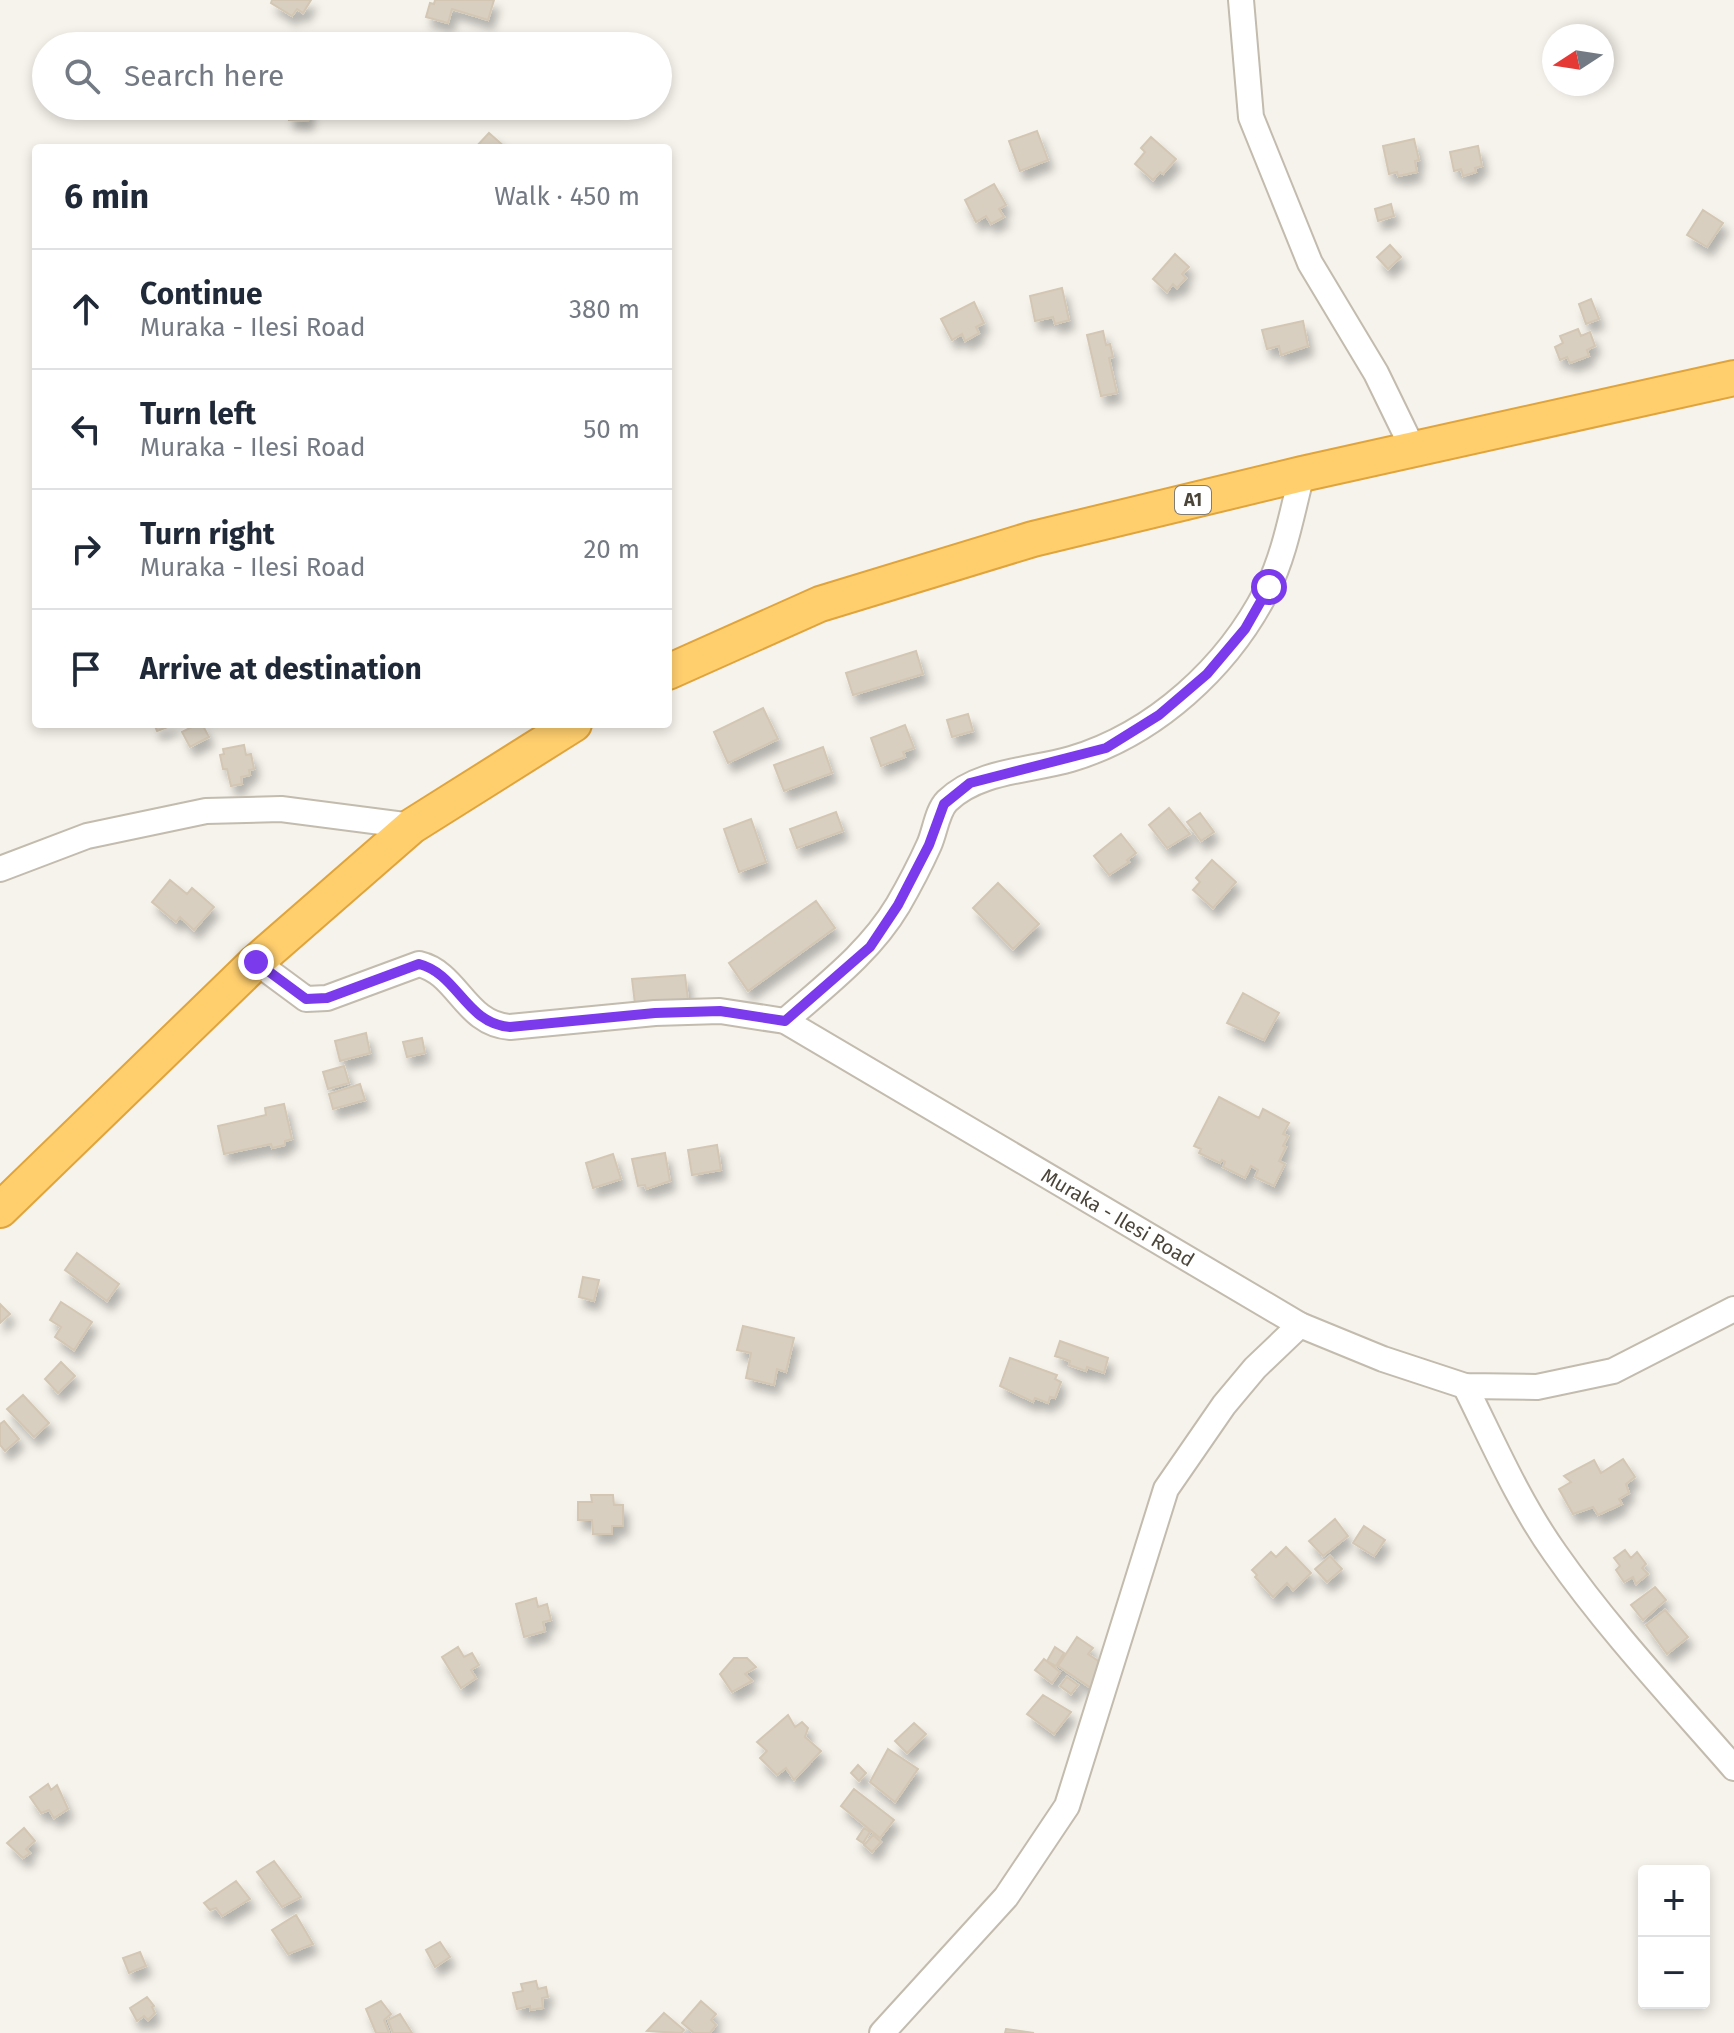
<!DOCTYPE html>
<meta charset="utf-8">
<style>
:root{--surface:#fff;--page:#f2f2f3;--text:#1f2937;--muted:#747a83;--line:#e0e1e3}
body{margin:0;font-family:"Fira Sans",sans-serif;background:var(--page);color:var(--text)}
.controls{position:absolute;right:24px;bottom:24px;display:grid;overflow:hidden;border-radius:8px;box-shadow:0 4px 12px #0003}
.controls button{width:72px;height:72px;display:grid;place-items:center;padding:0;border:0;border-bottom:2px solid var(--line);background:var(--surface);color:var(--text);font:40px sans-serif}
.compass{position:absolute;left:1542px;top:24px;width:72px;height:72px;border-radius:50%;background:var(--surface);box-shadow:0 4px 12px #0003;rotate:258deg}
.stop{position:absolute;width:24px;height:24px;margin:-18px;border:6px solid #7c3aed;border-radius:50%;background:#fff}
.stop.end{background:#7c3aed;border-color:#fff;box-shadow:0 2px 8px #0008}
.list{margin:0;padding:0;list-style:none}
h2{display:flex;justify-content:space-between;align-items:center;height:104px;margin:0;padding:0 32px;font-size:34px}
h2 small{font-size:26px;font-weight:400;color:var(--muted)}
.list li{display:grid;grid-template-columns:52px 1fr auto;gap:24px;align-items:center;box-sizing:border-box;height:120px;padding:0 32px;border-top:2px solid var(--line)}
.list b{display:block;font-size:30px;white-space:nowrap}
.list p{margin:0;font-size:26px;white-space:nowrap;color:var(--muted)}
.list em{font-size:26px;font-style:normal;color:var(--muted)}
.icon{flex:none;width:44px;height:44px;fill:none;stroke:currentColor;stroke-width:2;stroke-linecap:round;stroke-linejoin:round}
.map{position:relative;flex:none;width:1734px;height:2033px;overflow:hidden}
.search{position:absolute;background:var(--surface);box-shadow:0 4px 12px #0003;left:32px;top:32px;width:640px;height:88px;display:flex;align-items:center;gap:20px;box-sizing:border-box;padding:0 28px;border-radius:44px;color:var(--muted);font-size:30px}
.panel{position:absolute;background:var(--surface);box-shadow:0 4px 12px #0003;left:32px;top:144px;width:640px;height:584px;border-radius:8px}
.map>svg:first-child{display:block}
.building{fill:#d8cfc1;stroke:#d3c7b4;stroke-width:2;filter:url(#shadow)}
.lines{fill:none;stroke-linecap:round;stroke-linejoin:round}
.minor-casing{stroke:#c2bbae;stroke-width:28}
.highway-casing{stroke:#e0a43c;stroke-width:38}
.minor{stroke:#fff;stroke-width:24}
.highway{stroke:#ffcf6e;stroke-width:34}
.route{stroke:#7c3aed;stroke-width:10}
.labels{text-anchor:middle;dominant-baseline:central;stroke-width:6;stroke-linejoin:round;paint-order:stroke}
.shield{fill:#fff;stroke:#817c74;stroke-width:2}
.shield-label{font-size:18px;font-weight:bold;fill:#4b4439}
.street-label{font-size:20px;fill:#4b4439;stroke:#fff}
</style>
<div class="map">
<svg width="1734" height="2033" viewBox="0 0 1734 2033">
<defs>
<filter id="shadow"><feDropShadow dx="5" dy="9" stdDeviation="4" flood-color="#0004"/></filter>
</defs>
<rect width="100%" height="100%" fill="#f6f3ec"/>
<path class="building" d="M272,0H311L303,13L297,9L292,16L271,3Z
M435,0H494L488,20L452,9L448,23L426,17L430,3L434,4Z
M290,106H309L308,121L289,120Z
M1037,131L1048,160L1020,171L1009,141Z
M489,133L506,148H475Z
M1151,137L1176,159L1163,174L1160,172L1153,180L1135,164L1145,152L1141,148Z
M1414,139L1419,160L1415,161L1417,172L1398,176L1397,172L1389,174L1383,146Z
M1478,146L1482,166L1475,168L1476,172L1463,176L1461,169L1454,171L1450,152Z
M994,184L1006,205L999,209L1004,217L991,224L986,216L976,222L965,200Z
M1391,204L1394,216L1378,221L1375,209Z
M1703,210L1723,223L1707,247L1687,235Z
M1390,245L1401,257L1388,269L1377,257Z
M1175,254L1189,267L1182,274L1186,278L1177,288L1173,284L1167,292L1153,279Z
M1062,288L1069,320L1055,324L1053,317L1035,321L1030,296Z
M1591,299L1599,319L1586,324L1579,304Z
M974,302L984,323L976,327L979,333L965,341L962,334L952,340L941,319Z
M1303,321L1308,346L1281,355L1279,346L1267,349L1262,330Z
M1578,329L1581,336L1590,332L1595,346L1587,350L1589,356L1570,363L1567,357L1560,360L1555,347L1563,343L1560,336Z
M1103,331L1106,345L1110,344L1113,357L1109,358L1117,393L1101,396L1087,335Z
M916,651L923,674L853,695L846,673Z
M763,708L778,739L728,763L714,732Z
M968,714L973,731L952,737L947,720Z
M154,724H176L157,731Z
M198,724H202L209,737L190,747L182,732Z
M905,725L914,748L903,752L905,757L881,766L871,738Z
M244,745L246,755L251,754L254,769L249,770L250,775L241,777L242,784L231,786L227,769H223L220,755L224,754L223,749Z
M823,747L832,773L784,791L774,765Z
M1169,808L1190,834L1167,848L1149,825Z
M836,812L843,831L797,848L790,829Z
M1200,813L1214,832L1201,841L1187,822Z
M751,819L766,862L739,872L724,829Z
M1121,834L1136,853L1127,860L1129,862L1109,875L1094,856Z
M1212,860L1236,882L1213,908L1193,890L1200,882L1196,878Z
M170,880L187,894L192,888L214,907L194,930L180,917L176,922L152,902Z
M998,883L1039,924L1013,949L973,908Z
M816,901L835,928L748,991L729,963Z
M685,975L688,1000L635,1004L632,979Z
M1243,993L1279,1013L1264,1040L1227,1023Z
M366,1033L370,1053L340,1061L335,1041Z
M422,1038L425,1053L407,1057L403,1042Z
M344,1066L349,1083L328,1089L323,1072Z
M360,1084L365,1100L333,1109L329,1094Z
M1219,1097L1259,1118L1263,1109L1289,1123L1283,1134L1288,1136L1283,1146L1286,1147L1279,1161L1285,1164L1274,1186L1255,1177L1258,1170L1251,1166L1245,1178L1223,1167L1225,1162L1222,1160L1220,1163L1199,1153L1201,1149L1194,1146Z
M284,1104L292,1139L285,1141V1145L272,1148L271,1144L224,1154L218,1126L266,1115L265,1108Z
M717,1145L721,1170L692,1175L688,1150Z
M665,1153L670,1181L646,1189L645,1185L638,1186L632,1159Z
M613,1154L621,1179L593,1188L586,1163Z
M77,1253L119,1284L107,1301L65,1270Z
M583,1277L599,1280L594,1301L579,1297Z
M61,1302L92,1322L74,1350L55,1337L61,1327L50,1320Z
M0,1304L10,1314L0,1323Z
M743,1326L794,1338L786,1372L777,1369L774,1385L746,1378L751,1353L737,1350Z
M1060,1341L1108,1358L1104,1373L1087,1367L1086,1371L1069,1365L1070,1361L1055,1356Z
M1010,1358L1057,1375L1055,1379L1061,1382L1055,1398L1050,1397L1048,1403L1035,1398L1033,1402L1000,1386Z
M61,1362L75,1376L58,1393L45,1379Z
M23,1395L49,1423L34,1437L7,1409Z
M4,1421L19,1439L5,1451L0,1445V1424Z
M1623,1459L1635,1477L1626,1484L1629,1493L1619,1499L1622,1504L1598,1515L1593,1507L1573,1514L1559,1489L1571,1482L1564,1476L1594,1460L1601,1473Z
M591,1495H613L614,1505H623V1526H612V1534H593L592,1520H578V1502H592Z
M1335,1519L1348,1536L1323,1556L1309,1541Z
M1364,1526L1385,1540L1374,1556L1353,1543Z
M1286,1547L1311,1573L1293,1590L1287,1583L1273,1597L1255,1577L1257,1575L1252,1570L1271,1552L1276,1557Z
M1625,1550L1631,1558L1637,1552L1646,1564L1642,1568L1648,1574L1636,1584L1633,1577L1624,1582L1616,1570L1620,1566L1614,1558Z
M1330,1556L1342,1569L1327,1582L1315,1569Z
M1655,1587L1666,1600L1643,1620L1631,1605Z
M536,1598L538,1607L547,1604L551,1620L543,1622L545,1631L524,1637L516,1604Z
M1665,1610L1688,1637L1667,1654L1646,1625Z
M1077,1637L1093,1648L1088,1654L1106,1666L1091,1688L1058,1666Z
M458,1647L464,1657L472,1653L479,1665L471,1670L476,1678L461,1688L442,1657Z
M1055,1647L1064,1653L1056,1666L1047,1661Z
M734,1658H747L756,1667L745,1674L752,1681L732,1692L720,1674Z
M1044,1659L1060,1672L1052,1683L1035,1670Z
M1067,1677L1078,1685L1071,1694L1060,1686Z
M1043,1695L1071,1712L1054,1734L1027,1714Z
M788,1715L795,1727L802,1722L808,1728L805,1737L821,1751L794,1780L786,1768L777,1775L760,1758L767,1751L757,1742Z
M914,1723L926,1734L907,1753L895,1741Z
M888,1749L918,1769L895,1802L870,1782Z
M858,1765L866,1773L859,1781L851,1773Z
M48,1784L51,1790L57,1785L68,1809L54,1818L49,1810L41,1813L30,1797Z
M854,1789L894,1820L880,1838L841,1806Z
M24,1828L35,1841L26,1849L30,1853L23,1858L7,1843Z
M864,1828L870,1832L863,1843L857,1839Z
M873,1835L881,1842L872,1852L864,1845Z
M274,1861L301,1897L282,1907L257,1872Z
M236,1881L250,1899L222,1916L216,1908L210,1910L204,1903Z
M296,1915L313,1944L288,1954L272,1930Z
M440,1942L450,1957L435,1967L426,1950Z
M140,1952L146,1966L129,1973L123,1958Z
M536,1981L538,1989L546,1987L548,1997L542,1998L543,2008L530,2010V2006L517,2009L513,1993L523,1991L521,1984Z
M147,1997L154,2006L152,2007L155,2013L148,2020L144,2016L137,2021L130,2008Z
M381,2001L391,2014L384,2020L389,2033H376L366,2009Z
M701,2001L716,2014L711,2020L716,2025L710,2033H694L682,2023Z
M664,2013L684,2030L681,2033L647,2031Z
M400,2014L412,2033H393L388,2020Z
M1006,2029L1034,2033H1005Z"/>
<g class="lines">
<defs>
<g id="minor">
<path d="M1241,0L1251,117L1310,263L1376,373L1413,449"/>
<path d="M0,869L87,836L206,811L281,809L412,826"/>
<path id="s1" d="M256,962L306,999L327,998L419,964C458,973 465,1024 510,1027L655,1013L720,1011L785,1021L1300,1325L1383,1359L1465,1386L1537,1387L1613,1371L1734,1309"/>
<path d="M785,1021C826,985 870,952 898,905C909,886 920,865 929,845C935,832 937,811 947,801C979,770 1030,771 1071,759C1155,734 1228,667 1267,590C1285,554 1292,512 1302,474"/>
<path d="M1465,1386C1493,1442 1518,1501 1555,1553C1608,1629 1673,1698 1734,1768"/>
<path d="M882,2033L1006,1897L1067,1806L1166,1489L1224,1405L1255,1368L1300,1325"/>
</g>
<path id="highway" d="M668,672L820,604L1033,539L1302,474L1734,378
M0,1210L256,962L412,826L574,724"/>
</defs>
<use href="#minor" class="minor-casing"/>
<use href="#highway" class="highway-casing"/>
<use href="#minor" class="minor"/>
<use href="#highway" class="highway"/>
</g>
<g class="lines">
<path class="route" d="M256,962L306,999L327,998L419,964C458,974 466,1024 510,1027L655,1013L720,1011L785,1021L870,947L898,905L929,845L944,804L970,783L1106,748L1159,715L1207,674L1245,629L1269,587"/>
</g>
<g class="labels">
<rect class="shield" x="1175" y="486" width="36" height="28" rx="6"/>
<g class="shield-label">
<text x="1193" y="500">A1</text>
</g>
<g class="street-label">
<text stroke="none"><textPath href="#s1" startOffset="958">Muraka - Ilesi Road</textPath></text>
</g>
</g>
</svg>
<div class="controls">
<button>+</button>
<button>−</button>
</div>
<svg class="compass" viewBox="-18 -18 36 36"><path d="M0-13l5 13h-10z" fill="#e53935"/><path d="M0 13l5-13h-10z" fill="#747a83"/></svg>
<div class="stop" style="left:1269px;top:587px"></div>
<div class="stop end" style="left:256px;top:962px"></div>
<div class="search"><svg class="icon" aria-label="search" viewBox="0 0 24 24"><circle cx="10" cy="10" r="6"/><path d="M15 15l6 6"/></svg>Search here</div>
<section class="panel">
<h2>6 min<small>Walk · 450 m</small></h2>
<ul class="list">
<li><svg class="icon" aria-label="ahead" viewBox="0 0 24 24"><path d="M12 20V5M6 11l6-6 6 6"/></svg><div><b>Continue</b><p>Muraka - Ilesi Road</p></div><em>380 m</em></li>
<li><svg class="icon" aria-label="left" viewBox="0 0 24 24"><path d="M17 20v-9H6M10 6l-5 5 5 5"/></svg><div><b>Turn left</b><p>Muraka - Ilesi Road</p></div><em>50 m</em></li>
<li><svg class="icon" aria-label="right" viewBox="0 0 24 24"><path d="M7 20v-9h11M14 6l5 5-5 5"/></svg><div><b>Turn right</b><p>Muraka - Ilesi Road</p></div><em>20 m</em></li>
<li><svg class="icon" aria-label="arrive" viewBox="0 0 24 24"><path d="M6 21V4h12l-3 4 3 4H6"/></svg><div><b>Arrive at destination</b></div></li>
</ul>
</section>
</div>
